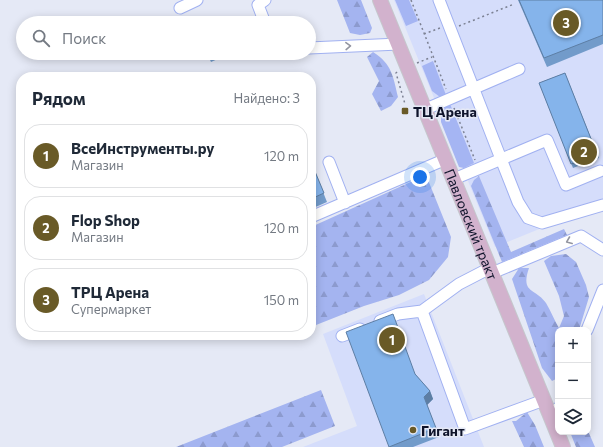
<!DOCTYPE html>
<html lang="ru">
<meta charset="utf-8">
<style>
:root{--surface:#fff;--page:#f6f6f7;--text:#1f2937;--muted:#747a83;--line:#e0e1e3;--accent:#695a27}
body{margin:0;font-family:Commissioner,sans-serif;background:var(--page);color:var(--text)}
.controls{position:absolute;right:12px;bottom:12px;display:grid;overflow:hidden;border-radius:8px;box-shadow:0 2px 10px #0003}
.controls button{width:36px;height:36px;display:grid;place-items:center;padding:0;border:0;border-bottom:1px solid var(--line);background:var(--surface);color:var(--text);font:20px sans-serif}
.you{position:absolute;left:420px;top:177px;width:14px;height:14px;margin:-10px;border:3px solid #fff;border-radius:50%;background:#1a73e8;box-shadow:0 0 0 6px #1a73e833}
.badge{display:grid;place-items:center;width:26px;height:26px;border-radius:50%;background:var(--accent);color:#fff;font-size:13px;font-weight:700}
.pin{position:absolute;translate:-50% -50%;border:2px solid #fff;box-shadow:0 1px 4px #0006}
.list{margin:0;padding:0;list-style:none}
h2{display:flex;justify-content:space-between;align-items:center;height:52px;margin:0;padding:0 16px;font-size:17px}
h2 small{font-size:13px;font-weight:400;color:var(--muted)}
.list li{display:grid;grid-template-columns:26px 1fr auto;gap:12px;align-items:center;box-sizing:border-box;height:64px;margin:0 8px 8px;padding:0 8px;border:1px solid var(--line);border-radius:16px}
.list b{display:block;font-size:15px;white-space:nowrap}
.list p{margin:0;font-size:13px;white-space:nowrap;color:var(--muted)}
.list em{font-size:13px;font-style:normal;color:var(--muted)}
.icon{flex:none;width:22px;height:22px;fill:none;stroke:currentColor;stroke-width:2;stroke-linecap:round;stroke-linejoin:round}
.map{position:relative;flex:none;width:603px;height:447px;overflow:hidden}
.search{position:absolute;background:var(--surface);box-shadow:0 2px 10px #0003;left:16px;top:16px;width:300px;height:44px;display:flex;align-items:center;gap:10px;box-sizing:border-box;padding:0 14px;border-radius:22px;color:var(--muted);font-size:15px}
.panel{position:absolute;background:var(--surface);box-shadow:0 2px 10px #0003;left:16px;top:72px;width:300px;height:268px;border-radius:16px}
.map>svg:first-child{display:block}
.built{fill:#d5ddfb}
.green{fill:#a5b5f3}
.forest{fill:url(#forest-firs)}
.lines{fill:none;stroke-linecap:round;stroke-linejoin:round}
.minor-casing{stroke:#a1b1f1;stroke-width:13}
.major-casing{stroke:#c5c7cc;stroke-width:16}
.path{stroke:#7c8193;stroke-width:1.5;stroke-dasharray:2 3;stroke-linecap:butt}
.minor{stroke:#fff;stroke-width:11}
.major{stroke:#d2b2cd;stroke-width:14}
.wall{fill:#729bca}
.shaded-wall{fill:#5d7ea4}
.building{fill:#85b4eb;stroke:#5d7ea4}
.oneway{stroke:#9395a0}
.poi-dot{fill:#695a27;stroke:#e5e9f6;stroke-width:1.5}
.labels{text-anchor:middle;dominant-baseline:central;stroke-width:3;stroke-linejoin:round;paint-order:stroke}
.poi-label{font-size:14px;font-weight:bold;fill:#0f142b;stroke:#e5e9f6;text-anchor:start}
.street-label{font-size:14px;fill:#0f142b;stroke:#e5e9f6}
</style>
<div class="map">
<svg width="603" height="447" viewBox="0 0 603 447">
<defs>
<pattern id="forest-firs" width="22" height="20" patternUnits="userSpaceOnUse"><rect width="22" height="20" fill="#a4b4f0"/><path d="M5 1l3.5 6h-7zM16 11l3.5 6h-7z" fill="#8c9ace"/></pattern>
</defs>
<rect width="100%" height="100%" fill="#e5e9f6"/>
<path class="built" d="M394,0H603V203L495,247Z
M424,294L484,447H303L357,426L323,334Z"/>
<path class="green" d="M395,0H409L418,21L406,26Z
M433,61L446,95L440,97L432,91L422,66Z
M450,104L474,163L464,168L459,167L441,122C441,114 442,108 450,104Z"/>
<path class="forest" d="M337,0H361L372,28L370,33L360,35L350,33Z
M373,52C392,64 393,76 398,97L391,106L381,111L372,94L379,81L367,57Z
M426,175L451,237L448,257L429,280L399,295L364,306L311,327V227Z
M479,176L511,252L564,229L567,235L502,262L471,186L474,180Z
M566,254L576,262L586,285L589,297L579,330H558V378L552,381L542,368L512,279L519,268H529C520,294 536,288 546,303C551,311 554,320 559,328L564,316L559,296L544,261L551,256Z
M321,390L335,426L282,447H176Z
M527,412L535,425L544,447H524L512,421H516Z
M588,431L595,447H576L570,432H588Z"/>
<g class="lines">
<defs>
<path id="minor" d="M439,0L501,159L518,202L528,218L542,223L603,205
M180,8L197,0
M265,23L258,5L265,0
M309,48L399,44
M426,109L519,69
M329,162L345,203
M454,179L547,140L566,185L600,171
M311,217L446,159
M492,273L581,236L603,250
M422,311L465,429L544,400
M380,321L398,314L422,311L459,284L490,268
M587,330L603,290
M342,336L360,329
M553,422L558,408"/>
<g id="major">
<path id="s1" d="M380,0L563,447"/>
</g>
</defs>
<use href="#minor" class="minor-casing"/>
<use href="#major" class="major-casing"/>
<path class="path" d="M411,0L446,89
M459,26L514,4
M424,34L440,28
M417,63L432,57
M397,72L396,73L405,104
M454,108L475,160"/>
<use href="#minor" class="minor"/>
<use href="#major" class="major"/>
</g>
<path class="wall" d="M518,0H603V44L547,67Z
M207,53H231L211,62Z
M565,73L599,158L573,168L539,83Z
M311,162L327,202L311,209Z
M415,374L430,391L433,399L427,405L439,437L413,447H389Z"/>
<path class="shaded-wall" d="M430,391L433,399L427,405L424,397Z"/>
<path class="building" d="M519,0H603V35L544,58Z
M207,53H225L210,59Z
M565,73L597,154L571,164L539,83Z
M311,162L324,193L311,199Z
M393,314L415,374L430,391L424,397L436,428L389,447L346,332Z"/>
<defs><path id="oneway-chevron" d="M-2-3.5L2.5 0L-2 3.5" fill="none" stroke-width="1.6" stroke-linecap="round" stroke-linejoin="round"/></defs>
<g class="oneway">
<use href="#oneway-chevron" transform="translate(348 46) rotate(-2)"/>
<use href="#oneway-chevron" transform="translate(569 241) rotate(158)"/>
</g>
<g class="poi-dot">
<rect x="401" y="107" width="8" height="8" rx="2"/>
<circle cx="413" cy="430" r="4"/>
</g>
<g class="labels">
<g class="poi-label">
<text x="413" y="111">ТЦ Арена</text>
<text x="421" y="430">Гигант</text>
</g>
<g class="street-label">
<text stroke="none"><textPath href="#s1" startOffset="242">Павловский тракт</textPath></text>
</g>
</g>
</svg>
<div class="controls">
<button>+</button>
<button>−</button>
<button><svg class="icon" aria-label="layers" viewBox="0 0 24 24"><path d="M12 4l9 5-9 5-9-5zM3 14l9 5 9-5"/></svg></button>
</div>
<div class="you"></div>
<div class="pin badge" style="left:392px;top:340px">1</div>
<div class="pin badge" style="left:584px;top:152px">2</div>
<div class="pin badge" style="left:566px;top:23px">3</div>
<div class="search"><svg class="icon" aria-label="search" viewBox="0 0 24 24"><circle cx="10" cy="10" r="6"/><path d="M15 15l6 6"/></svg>Поиск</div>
<section class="panel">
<h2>Рядом<small>Найдено: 3</small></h2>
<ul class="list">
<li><span class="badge">1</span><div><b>ВсеИнструменты.ру</b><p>Магазин</p></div><em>120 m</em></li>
<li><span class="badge">2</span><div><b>Flop Shop</b><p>Магазин</p></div><em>120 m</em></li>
<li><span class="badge">3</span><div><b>ТРЦ Арена</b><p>Супермаркет</p></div><em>150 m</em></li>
</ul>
</section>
</div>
